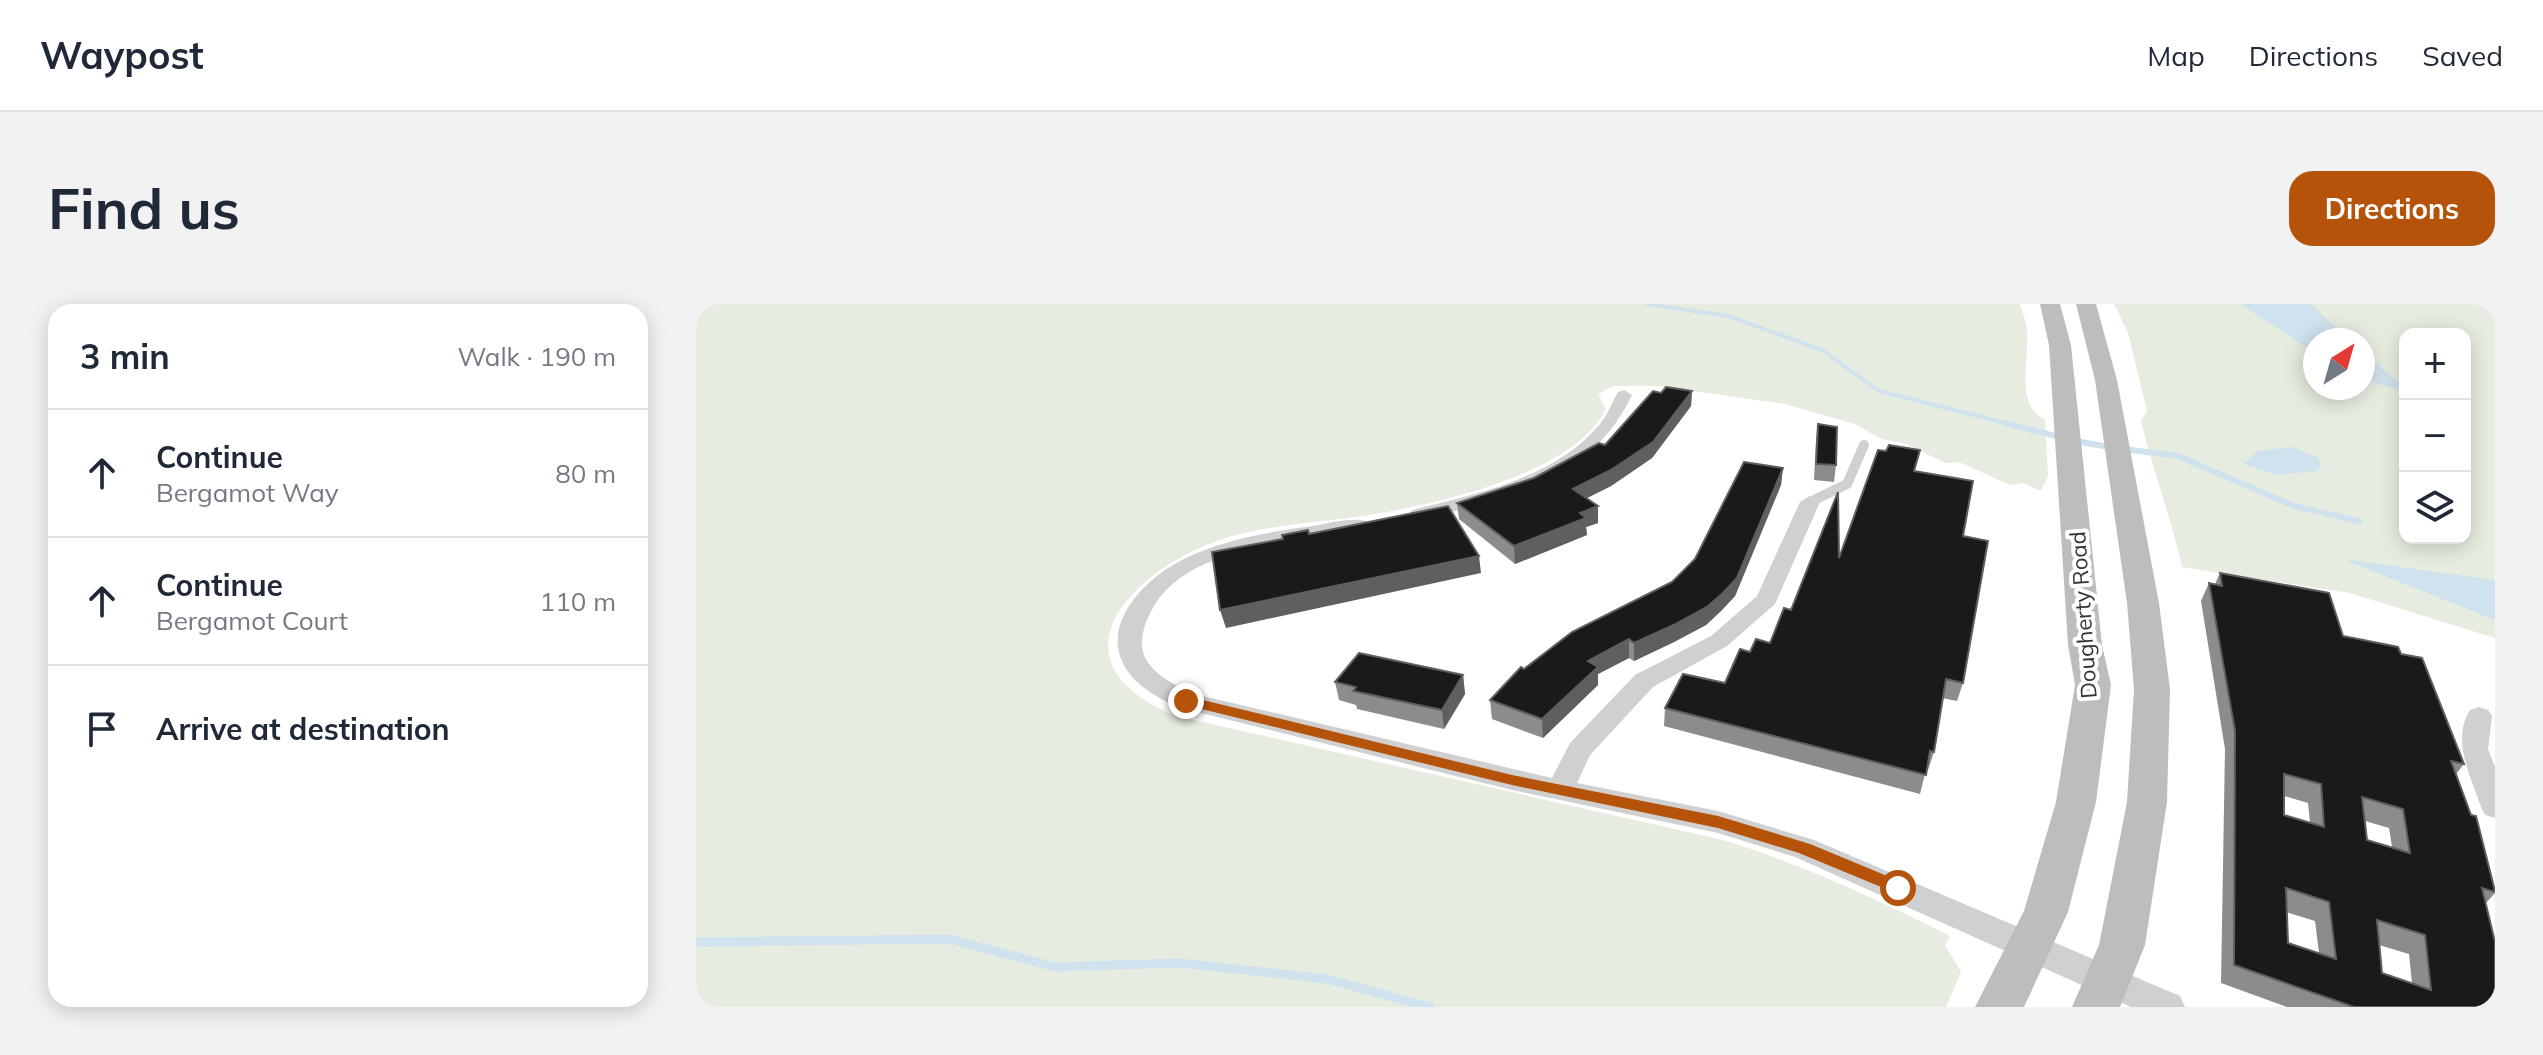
<!DOCTYPE html>
<meta charset="utf-8">
<style>
:root{--surface:#fff;--page:#f2f2f3;--text:#1f2937;--muted:#747a83;--line:#e0e1e3;--accent:#b45309}
body{margin:0;font-family:Mulish,sans-serif;background:var(--page);color:var(--text)}
.controls{position:absolute;right:24px;top:24px;display:grid;overflow:hidden;border-radius:16px;box-shadow:0 4px 20px #0003}
.controls button{width:72px;height:72px;display:grid;place-items:center;padding:0;border:0;border-bottom:2px solid var(--line);background:var(--surface);color:var(--text);font:40px sans-serif}
.compass{position:absolute;left:1607px;top:24px;width:72px;height:72px;border-radius:50%;background:var(--surface);box-shadow:0 4px 20px #0003;rotate:37deg}
.stop{position:absolute;width:24px;height:24px;margin:-18px;border:6px solid #b45309;border-radius:50%;background:#fff}
.stop.end{background:#b45309;border-color:#fff;box-shadow:0 2px 8px #0008}
.list{margin:0;padding:0;list-style:none}
h2{display:flex;justify-content:space-between;align-items:center;height:104px;margin:0;padding:0 32px;font-size:34px}
h2 small{font-size:26px;font-weight:400;color:var(--muted)}
.list li{display:grid;grid-template-columns:52px 1fr auto;gap:24px;align-items:center;box-sizing:border-box;height:128px;padding:0 32px;border-top:2px solid var(--line)}
.list b{display:block;font-size:30px;white-space:nowrap}
.list p{margin:0;font-size:26px;white-space:nowrap;color:var(--muted)}
.list em{font-size:26px;font-style:normal;color:var(--muted)}
.icon{flex:none;width:44px;height:44px;fill:none;stroke:currentColor;stroke-width:2;stroke-linecap:round;stroke-linejoin:round}
.map{position:relative;flex:none;width:1799px;height:703px;overflow:hidden;border-radius:24px}
header{display:flex;align-items:center;gap:48px;box-sizing:border-box;height:112px;padding:0 40px;background:var(--surface);border-bottom:2px solid var(--line)}
header strong{font-size:38px}
nav{display:flex;gap:44px;margin-inline-start:auto;font-size:28px}
.intro{display:flex;align-items:center;justify-content:space-between;box-sizing:border-box;height:192px;padding:0 48px}
h1{margin:0;font-size:56px}
.button{padding:20px 36px;border-radius:24px;background:var(--accent);color:#fff;font-size:28px;font-weight:700}
main{display:flex;gap:48px;padding:0 48px}
aside{flex:1;background:var(--surface);border-radius:24px;box-shadow:0 4px 20px #0003}
.map>svg:first-child{display:block}
.green{fill:#e6ecdf;fill-rule:evenodd}
.water{fill:#cfe2ee}
.lines{fill:none;stroke-linecap:round;stroke-linejoin:round}
.stream-far2{stroke:#cfe2ee;stroke-width:4}
.stream-far1{stroke:#cfe2ee;stroke-width:6}
.stream{stroke:#cfe2ee;stroke-width:9}
.service{stroke:#d0d0d0;stroke-width:10}
.minor{fill:#d0d0d0;fill-rule:evenodd}
.secondary{fill:#bdbdbd;fill-rule:evenodd}
.wall{fill:#8c8c8c;fill-rule:evenodd}
.shaded-wall{fill:#5f5f5f}
.building{fill:#1a1a1a;stroke:#5f5f5f;stroke-width:2;fill-rule:evenodd}
.route{fill:#b45309}
.labels{text-anchor:middle;dominant-baseline:central;stroke-width:8;stroke-linejoin:round;paint-order:stroke}
.street-label{font-size:22px;fill:#333;stroke:#fff}
</style>
<header>
<strong>Waypost</strong>
<nav><a>Map</a><a>Directions</a><a>Saved</a></nav>
</header>
<div class="intro"><h1>Find us</h1><a class="button">Directions</a></div>
<main>
<aside>
<h2>3 min<small>Walk · 190 m</small></h2>
<ul class="list">
<li><svg class="icon" aria-label="ahead" viewBox="0 0 24 24"><path d="M12 20V5M6 11l6-6 6 6"/></svg><div><b>Continue</b><p>Bergamot Way</p></div><em>80 m</em></li>
<li><svg class="icon" aria-label="ahead" viewBox="0 0 24 24"><path d="M12 20V5M6 11l6-6 6 6"/></svg><div><b>Continue</b><p>Bergamot Court</p></div><em>110 m</em></li>
<li><svg class="icon" aria-label="arrive" viewBox="0 0 24 24"><path d="M6 21V4h12l-3 4 3 4H6"/></svg><div><b>Arrive at destination</b></div></li>
</ul>
</aside>
<div class="map">
<svg width="1799" height="703" viewBox="0 0 1799 703">
<rect width="100%" height="100%" fill="#fff"/>
<path class="green" d="M0,0H1324C1326,8 1330,17 1331,25C1334,52 1318,103 1349,115L1352,172L1345,187L1327,179L1314,181L1263,158L1249,159L1211,140L1185,135L1159,120L1089,100L962,82H917L902,90L910,105C876,172 736,201 667,212C617,219 565,221 518,238C427,273 353,360 480,412L1027,536C1105,560 1181,595 1254,632L1249,641L1265,668L1250,703H0Z
M1418,0H1799V334L1654,289L1486,263C1475,213 1457,167 1445,117L1451,107L1432,29ZM1709,30H1769V234H1709ZM1619,36H1667V84H1619Z"/>
<path class="water" d="M1544,0H1615L1653,36H1619V49Z
M1667,48L1709,84V88L1667,75Z
M1597,143L1622,154L1625,162L1621,167L1581,171L1547,160L1562,147Z
M1654,256L1799,276V316L1653,258Z"/>
<g class="lines">
<path class="stream-far2" d="M951,0L1032,12L1126,46L1183,87L1317,121"/>
<path class="stream-far1" d="M1309,119L1367,134
M1379,137L1414,143
M1427,145L1482,152L1598,202L1663,217"/>
<path class="stream" d="M0,638L253,635L359,663L483,659L631,675L734,703"/>
<path class="service" d="M1114,198L1151,180L1168,141"/>
<path class="minor" d="M928,86L936,91C895,178 809,195 723,216L713,210L716,206C782,189 858,175 904,120C912,110 916,98 922,88Z
M1114,192L1124,198L1079,300L1031,342L957,383L894,451L881,479L1022,507L1118,536L1484,692L1489,703H1435L1099,553L1022,529L816,486L481,403C459,392 436,380 426,357C407,316 453,272 486,256C526,236 572,228 616,222C633,219 654,213 670,217L673,221L670,225C597,244 475,236 448,325C437,361 470,377 498,390L856,474L874,439L939,371L1015,332L1061,292L1104,198Z
M1783,403L1792,406L1796,412L1792,445L1799,463V514L1789,511L1785,503C1775,473 1755,436 1774,406Z"/>
<path class="secondary" d="M1344,0H1364L1375,41L1406,341L1415,381L1400,498L1372,608L1328,703H1279L1328,607L1360,498L1379,381L1372,341L1353,41Z
M1380,0H1400L1421,76L1463,299L1474,385L1471,498L1449,641L1424,703H1376L1403,641L1431,498L1438,385L1431,299L1399,76Z"/>
</g>
<path class="wall" d="M996,87L995,102L956,154L915,182L891,194L902,219L890,223L891,231L819,260L763,215L761,199L838,174L909,141L965,89Z
M1122,120L1140,161L1138,178L1118,176L1120,136Z
M1087,164L1085,181L1039,292L1025,307L1010,321L978,338L938,357L933,354L902,370V381L847,434L796,415L794,396L828,365L976,278Z
M1267,232V379L1261,397L1246,394L1238,448L1232,466H1230L1224,490L968,422L969,404L1029,379L1054,348L1074,339L1095,306L1143,254Z
M1524,269L1647,332L1705,350L1768,460L1760,470L1799,589L1789,600L1799,703H1591L1525,679L1529,445L1505,297L1513,279L1519,280ZM1588,492L1612,499L1614,518L1588,511ZM1669,517L1693,524L1696,543L1671,536ZM1590,608L1619,617L1623,649L1592,639ZM1683,641L1713,650L1716,679L1686,669Z
M767,371L769,390L748,425L661,405L660,401L643,396L639,378Z"/>
<path class="shaded-wall" d="M996,87L995,102L956,154L915,182L877,201V185Z
M1087,164L1085,181L1039,292L1025,307L1010,321L978,338L938,357V339Z
M902,202V219L890,223L891,231L819,260L818,242L884,209Z
M783,252L785,269L530,324L524,306Z
M933,335V354L902,370V381L847,434L846,415L892,357Z
M767,371L769,390L748,425L746,406Z"/>
<path class="building" d="M970,83L996,87L957,138L915,166L877,185L902,202L884,209L890,214L818,242L761,199L838,174L903,139L909,141L957,87L965,89Z
M1122,120L1141,123L1140,161L1120,160Z
M1193,141L1224,146L1218,167L1277,177L1267,232L1292,237L1267,379L1250,375L1238,448L1234,447L1230,471L969,404L987,370L1029,379L1044,345L1054,348L1060,335L1074,339L1088,304L1095,306L1142,188L1143,254L1182,146L1190,147Z
M1048,158L1087,164L1041,274L1027,289L1011,303L980,320L938,339L933,335L892,357L902,363L846,415L794,396L825,363L828,365L876,328L976,278L999,255Z
M752,202L783,252L524,306L516,248L587,235L586,231L612,226L613,230Z
M1524,269L1633,289L1647,332L1702,343L1705,350L1726,354L1768,460L1755,457L1775,511L1780,512L1799,587V588L1786,584L1799,638V703H1658L1538,661L1539,427L1513,279L1526,282ZM1588,470L1625,480L1628,523L1588,511ZM1666,493L1707,505L1714,549L1671,536ZM1590,584L1633,598L1640,655L1592,639ZM1681,616L1729,631L1735,686L1686,669Z
M663,349L767,371L746,406L657,387L660,383L639,378Z"/>
<path class="route" d="M490,392L816,471L1022,512L1114,540L1208,579L1211,584L1202,590L1103,549L1022,524L816,481L485,400L483,397Z"/>
<g class="labels">
<g class="street-label">
<text transform="translate(1387 311) rotate(-94)">Dougherty Road</text>
</g>
</g>
</svg>
<div class="controls">
<button>+</button>
<button>−</button>
<button><svg class="icon" aria-label="layers" viewBox="0 0 24 24"><path d="M12 4l9 5-9 5-9-5zM3 14l9 5 9-5"/></svg></button>
</div>
<svg class="compass" viewBox="-18 -18 36 36"><path d="M0-13l5 13h-10z" fill="#e53935"/><path d="M0 13l5-13h-10z" fill="#747a83"/></svg>
<div class="stop" style="left:1202px;top:584px"></div>
<div class="stop end" style="left:490px;top:397px"></div>
</div>
</main>
